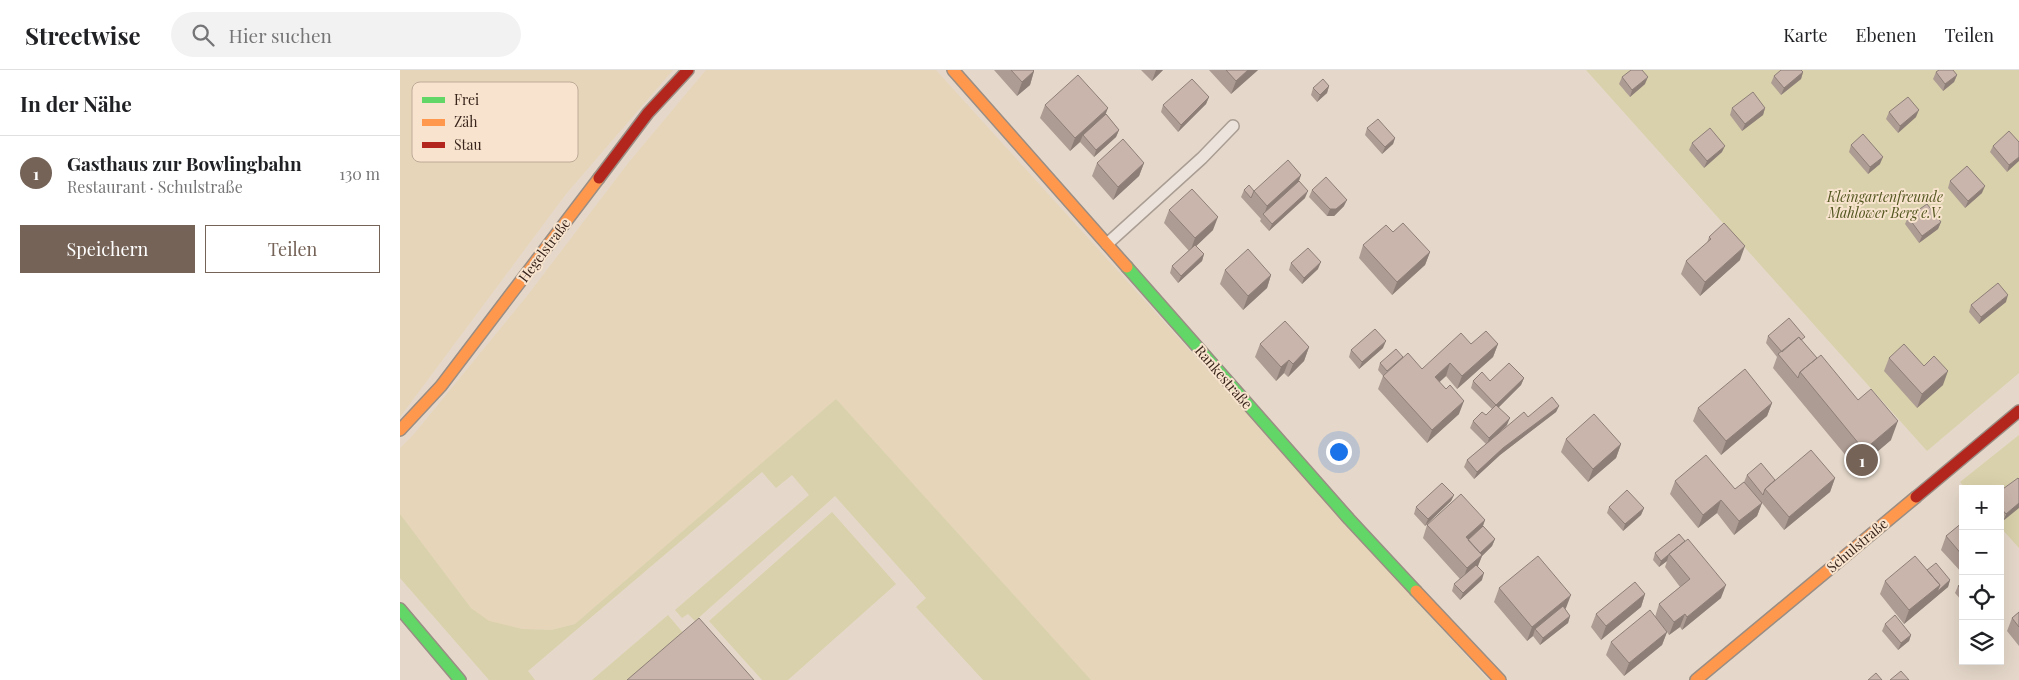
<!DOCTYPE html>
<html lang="de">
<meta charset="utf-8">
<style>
:root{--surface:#fff;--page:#f2f2f2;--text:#202124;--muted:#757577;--line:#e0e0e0;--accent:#756358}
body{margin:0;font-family:"Playfair Display",serif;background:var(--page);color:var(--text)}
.controls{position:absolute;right:15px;bottom:15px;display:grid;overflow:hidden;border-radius:0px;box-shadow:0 5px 20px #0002}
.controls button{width:45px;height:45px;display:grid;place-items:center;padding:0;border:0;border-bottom:1px solid var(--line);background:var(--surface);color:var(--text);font:25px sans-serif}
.you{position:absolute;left:938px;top:381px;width:18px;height:18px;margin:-12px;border:4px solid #fff;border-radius:50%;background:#1a73e8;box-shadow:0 0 0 8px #1a73e833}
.badge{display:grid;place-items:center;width:32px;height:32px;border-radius:50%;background:var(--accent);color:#fff;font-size:16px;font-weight:700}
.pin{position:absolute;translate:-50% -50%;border:2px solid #fff;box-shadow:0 1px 5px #0006}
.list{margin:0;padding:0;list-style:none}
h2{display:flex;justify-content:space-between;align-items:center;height:65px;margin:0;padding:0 20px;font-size:21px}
h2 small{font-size:16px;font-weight:400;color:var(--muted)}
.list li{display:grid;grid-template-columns:32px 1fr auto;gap:15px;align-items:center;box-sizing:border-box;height:75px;padding:0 20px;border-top:1px solid var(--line)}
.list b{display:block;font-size:19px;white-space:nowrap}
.list p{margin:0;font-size:16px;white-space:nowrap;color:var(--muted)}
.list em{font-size:16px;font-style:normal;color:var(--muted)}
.actions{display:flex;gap:10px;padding:15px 20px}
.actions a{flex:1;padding:11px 0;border:1px solid var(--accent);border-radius:0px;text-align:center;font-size:18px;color:var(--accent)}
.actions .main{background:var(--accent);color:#fff}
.icon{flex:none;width:28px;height:28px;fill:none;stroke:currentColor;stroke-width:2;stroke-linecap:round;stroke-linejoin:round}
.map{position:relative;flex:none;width:1619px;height:610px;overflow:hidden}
header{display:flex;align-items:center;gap:30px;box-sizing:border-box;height:70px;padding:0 25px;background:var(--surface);border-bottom:1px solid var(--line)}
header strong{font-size:24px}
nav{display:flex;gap:28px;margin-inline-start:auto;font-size:18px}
.search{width:350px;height:45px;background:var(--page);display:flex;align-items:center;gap:12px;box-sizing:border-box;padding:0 18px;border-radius:28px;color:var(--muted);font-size:19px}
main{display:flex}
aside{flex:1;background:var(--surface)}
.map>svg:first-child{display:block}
.farmland{fill:#e6d5b8}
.green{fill:#d9d1ab}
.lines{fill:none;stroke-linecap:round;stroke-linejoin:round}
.lane-casing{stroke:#aa9d93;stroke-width:14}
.fast-casing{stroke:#998d84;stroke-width:14}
.slow-casing{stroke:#998d84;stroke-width:14}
.jam-casing{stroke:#998d84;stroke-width:14}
.lane{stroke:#ece4dc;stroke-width:11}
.fast{stroke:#63d668;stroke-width:11}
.slow{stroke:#ff974d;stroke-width:11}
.jam{stroke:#b3261e;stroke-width:11}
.wall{fill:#ad9c93}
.shaded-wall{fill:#8d7f78}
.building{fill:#c9b5ab;stroke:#8d7f78}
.labels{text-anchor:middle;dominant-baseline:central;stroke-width:4;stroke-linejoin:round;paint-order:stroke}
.park-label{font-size:14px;font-style:italic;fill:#535620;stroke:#f8e4ce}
.street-label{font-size:14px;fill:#38241b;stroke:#f8e4ce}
.key{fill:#f8e4ce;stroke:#beaa98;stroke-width:1}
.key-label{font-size:14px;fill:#38241b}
</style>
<header>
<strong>Streetwise</strong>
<div class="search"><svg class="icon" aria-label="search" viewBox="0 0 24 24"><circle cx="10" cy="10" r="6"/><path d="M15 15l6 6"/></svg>Hier suchen</div>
<nav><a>Karte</a><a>Ebenen</a><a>Teilen</a></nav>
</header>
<main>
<aside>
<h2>In der Nähe<small></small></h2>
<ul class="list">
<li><span class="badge">1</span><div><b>Gasthaus zur Bowlingbahn</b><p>Restaurant · Schulstraße</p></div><em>130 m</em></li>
</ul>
<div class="actions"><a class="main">Speichern</a><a>Teilen</a></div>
</aside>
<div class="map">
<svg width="1619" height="610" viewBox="0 0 1619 610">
<rect width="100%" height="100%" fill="#e5d8ca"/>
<path class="farmland" d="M0,0H273L166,124L0,347Z
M306,0H536L1088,610H691L436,329L175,554L151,560L122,559L89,552L71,538L0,444V378L14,364L127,226L229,92Z"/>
<path class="green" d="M1186,0H1619V303L1527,381Z
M436,329L691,610H583L516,537L526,528L435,426L295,551L288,544L282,548L275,540L409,425L392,405L376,418L362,402L128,601L135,610H89L0,508V444L71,538L89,551L122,559L151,560L175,554Z
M1619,365V478L1600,457V419H1566L1560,412Z
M432,442L496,514L388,610H362L309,551Z
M268,545L290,571L245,610H192Z"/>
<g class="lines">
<defs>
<path id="lane" d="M707,174L802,88L833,56"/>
<path id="fast" d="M727,197L949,449L1016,521
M0,539L60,610"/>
<path id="slow" d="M553,0L727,197
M0,360L41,316L199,108
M1016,521L1100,610
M1296,610L1516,427"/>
<path id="jam" d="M199,108L248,43L288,0
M1516,427L1619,341"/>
</defs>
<use href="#lane" class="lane-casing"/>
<use href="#fast" class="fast-casing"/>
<use href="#slow" class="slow-casing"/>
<use href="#jam" class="jam-casing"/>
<use href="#lane" class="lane"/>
<use href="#fast" class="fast"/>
<use href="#slow" class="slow"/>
<use href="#jam" class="jam"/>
</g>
<path class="wall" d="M594,0H633L634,1L630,15L617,26Z
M741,0H763L752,11Z
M809,0H858L831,24Z
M1403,2L1401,9L1381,25L1371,13L1374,6Z
M1536,2L1557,5L1554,12L1543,21L1533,9Z
M1222,7L1245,14L1230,27L1219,14Z
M929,16L927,23L917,32L911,25L913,18Z
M809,27L806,34L778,62L761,42L763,35Z
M645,35L706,44L719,60L716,67L694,87L680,72L670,81L640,48Z
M1332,38H1365L1363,45L1342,61L1330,45Z
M1489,42L1516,47L1498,63L1486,49Z
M967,58L995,68L993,74L982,84L965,65Z
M1619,72L1607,102L1590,82L1593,76Z
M1292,73L1322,82L1304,98L1289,80Z
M1451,75L1480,94L1468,104L1449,82Z
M697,93H744L739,106L713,130L692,106Z
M901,105L899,111L905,128L869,161L860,151L861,149L841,127L844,120L854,121Z
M1550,111L1582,123L1565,138L1548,118Z
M912,120L944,136L934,146H927L909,127Z
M769,140L813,160L796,176L804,184L802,191L778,213L770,203L772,196L789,181L764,153Z
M1508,147L1541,152L1538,159L1519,173L1505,154Z
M993,162L1030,182L1025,195L992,225L959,188L963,175Z
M1309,167L1340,190L1300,226L1281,204L1286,191L1307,173Z
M891,193L918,199L902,214L889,200Z
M825,200L871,205L867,218L843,240L820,214Z
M1606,232L1579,254L1569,242L1571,235Z
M1368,266L1403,272L1417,288L1491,370L1457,399L1373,298L1377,287L1366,273Z
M860,274L909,277L904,291L888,307L884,303L876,311L855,287Z
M1071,274H1098L1093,287L1057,319L1046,306L1039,312L1059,344L1027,373L978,319L983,306L978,300L980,293L1003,287L1022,299Z
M983,278L959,299L949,287L951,280Z
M1489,288L1543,315L1517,338L1484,301Z
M1124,308L1121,315L1099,337L1107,355L1098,364L1128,347L1159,336L1156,342L1100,385L1074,409L1064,397L1067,390L1086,374L1070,358L1073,351L1086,345L1092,339L1071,318L1073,311H1090Z
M1372,333L1367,346L1321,385L1293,351L1298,338Z
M1166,369L1221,374L1216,388L1188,412L1161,382Z
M1347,405L1375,410L1435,408L1430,422L1384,460L1362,433L1357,446L1334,465L1317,443L1298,458L1270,424L1275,411L1335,419L1344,412Z
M1619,409L1603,451L1600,448V421Z
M1054,425L1051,431L1025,456L1014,444L1016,437Z
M1209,437L1244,438L1241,445L1223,461L1207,443Z
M1085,450L1083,456L1095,469L1092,476L1082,486L1078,496L1082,510L1060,530L1052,521L1054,514L1060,509L1023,468L1027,455Z
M1563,452V504L1541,480L1546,466Z
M1279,464L1321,528L1282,560L1280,557L1269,565L1267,562L1262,575L1224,606L1206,585L1211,572L1255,547L1259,534L1280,517L1265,497L1267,491L1259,497L1253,490L1255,483Z
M1527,500L1550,510L1548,517L1504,554L1480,524L1485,511Z
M1563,512V532L1555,523L1558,516Z
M1099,518L1166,538L1165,539L1170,546L1168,553L1140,575L1133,566L1127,571L1094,532Z
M1245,524L1241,537L1201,570L1191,557L1196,544Z
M1619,542V576L1607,561L1612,548Z
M1485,554L1511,565L1509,571L1498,580L1482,561Z"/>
<path class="shaded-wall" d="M756,0H763L752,11Z
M848,0H858L831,24L836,11Z
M634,1L630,15L617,26L622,12Z
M1403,2L1401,9L1381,25L1384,18Z
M1557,5L1554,12L1543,21L1545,14Z
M1248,7L1245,14L1230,27L1232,20Z
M929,16L927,23L917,32L920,25Z
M809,27L806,34L778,62L781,55Z
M708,38L703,51L683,65L680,72L670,81L675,68Z
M1365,38L1363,45L1342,61L1345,54Z
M1519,40L1516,47L1498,63L1500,56Z
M719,60L716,67L694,87L696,80Z
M995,68L993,74L982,84L985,77Z
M1325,76L1322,82L1304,98L1307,91Z
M1483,87L1480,94L1468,104L1470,97Z
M1619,87V91L1607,102L1609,95Z
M744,93L739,106L713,130L718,117Z
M901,105L896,118L864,145L867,136Z
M1585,116L1582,123L1565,138L1568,131Z
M908,121L905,128L869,161L872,154Z
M947,130L944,136L934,146H927L930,139Z
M818,147L813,160L790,182L795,168Z
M1541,152L1538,159L1519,173L1522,166Z
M1345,176L1340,190L1300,226L1305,212Z
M1030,182L1025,195L992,225L997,212Z
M804,184L802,191L778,213L781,206Z
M921,192L918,199L902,214L904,208Z
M871,205L867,218L843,240L848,226Z
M1608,225L1606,232L1579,254L1581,247Z
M986,271L983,278L959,299L962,292Z
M1098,274L1093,287L1057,319L1062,306Z
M909,277L904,291L888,307L893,294Z
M889,290L884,303L876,311L881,297Z
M1050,293L1046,306L1030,321L1035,307Z
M1548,301L1543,315L1517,338L1522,324Z
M1124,308L1121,315L1094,342L1096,335Z
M1064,331L1059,344L1027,373L1032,360Z
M1372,333L1367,346L1321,385L1326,371Z
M1159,336L1156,342L1100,385L1074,409L1077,402L1103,378Z
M1110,348L1107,355L1087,375L1089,368Z
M1498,351L1491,370L1457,399L1464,380Z
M1221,374L1216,388L1188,412L1193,399Z
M1435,408L1430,422L1384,460L1389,447Z
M1054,425L1051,431L1025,456L1028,449Z
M1321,430L1317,443L1298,458L1303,445Z
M1362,433L1357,446L1334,465L1339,451Z
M1619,433V438L1603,451L1606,444Z
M1244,438L1241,445L1223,461L1225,454Z
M1085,450L1080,463L1066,476V467Z
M1095,469L1092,476L1082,486L1077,498L1062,512L1067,498L1076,487Z
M1285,471L1269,484L1267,491L1259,497L1261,491Z
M1084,503L1082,510L1060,530L1063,523Z
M1550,510L1548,517L1504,554L1509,540L1540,515Z
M1326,515L1321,528L1282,560L1287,547Z
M1245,524L1241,537L1201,570L1206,556Z
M1171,525L1166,538L1137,562L1135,559L1133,566L1127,571L1132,557Z
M1285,544L1280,557L1269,565L1274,552Z
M1170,546L1168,553L1140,575L1143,568Z
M1267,562L1262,575L1224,606L1229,593Z
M1511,565L1509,571L1498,580L1501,573Z"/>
<path class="building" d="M611,0H633L634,1L622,12Z
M826,0H848L836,11Z
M1231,0H1242L1248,7L1232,20L1222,7Z
M1381,0H1401L1403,2L1384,18L1374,6Z
M1539,0H1553L1557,5L1545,14L1536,2Z
M678,5L708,38L675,68L645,35Z
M792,9L809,27L781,55L763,35Z
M923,9L929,16L920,25L913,18Z
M1353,22L1365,38L1345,54L1332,38Z
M1508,27L1519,40L1500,56L1489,42Z
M706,44L719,60L696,80L683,65Z
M978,49L995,68L985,77L967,58Z
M1310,58L1325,76L1307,91L1292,73Z
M1609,61L1619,72V87L1609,95L1593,76Z
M1463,64L1483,87L1470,97L1451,75Z
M723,69L744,93L718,117L697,93Z
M888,90L901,105L867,136L854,121Z
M1567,96L1585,116L1568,131L1550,111Z
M926,107L947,130L936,139H930L912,120Z
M899,111L908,121L872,154L863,144Z
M849,115L854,121L851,128L844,120Z
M792,119L818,147L795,168L769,140Z
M1527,134L1541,152L1522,166L1508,147Z
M1003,153L1030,182L997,212L963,175L986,155L993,162Z
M1324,153L1345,176L1305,212L1286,191L1311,169L1309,167Z
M795,175L804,184L781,206L772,196Z
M908,178L921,192L904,208L891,193Z
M848,179L871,205L848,226L825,200Z
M1598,213L1608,225L1581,247L1571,235Z
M1389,248L1405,267L1401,270L1399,267L1382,282L1368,266Z
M885,251L909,277L893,294L889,290L881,297L860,274Z
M975,259L986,271L962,292L951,280Z
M1086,261L1098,274L1062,306L1050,293L1035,307L1046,319L1050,315L1064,331L1032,360L983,306L1008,283L1022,299L1061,263L1071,274Z
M1399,267L1417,288L1400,302L1398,308L1378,284Z
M1504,274L1524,296L1534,286L1548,301L1522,324L1489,288Z
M996,279L1003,287L987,301L980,293Z
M1421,285L1458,330L1471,319L1498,351L1464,380L1400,302Z
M1109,293L1124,308L1096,335L1110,348L1089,368L1073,351L1082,342L1086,345L1096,335L1073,311L1082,302L1090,311Z
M1345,299L1372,333L1326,371L1298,338Z
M1152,327L1159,336L1103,378L1077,402L1067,390L1124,342L1128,347Z
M1194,344L1221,374L1193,399L1166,369Z
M1411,380L1435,408L1389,447L1365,419Z
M1306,385L1335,419L1344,412L1362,433L1339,451L1321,430L1303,445L1275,411Z
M1361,393L1375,410L1365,419L1363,425L1347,405Z
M1618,408L1619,409V433L1606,444L1600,437V421Z
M1042,413L1054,425L1028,449L1016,437Z
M1227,420L1244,438L1225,454L1209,437Z
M1061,424L1085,450L1066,467L1082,485L1067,498L1027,455Z
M1563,452V486L1546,466Z
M1083,456L1095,469L1080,483L1068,470Z
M1279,464L1285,471L1261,491L1255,483Z
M1288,469L1326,515L1287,547L1285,544L1274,552L1259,534L1290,509L1269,484Z
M1138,486L1171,525L1132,557L1099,518Z
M1515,486L1540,515L1509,540L1485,511Z
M1536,493L1550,510L1537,522L1540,515L1527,500Z
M1076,495L1084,503L1063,523L1054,514Z
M1235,512L1245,524L1206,556L1196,544Z
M1563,512V522L1558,516Z
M1163,536L1170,546L1143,568L1135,559Z
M1250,540L1267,562L1229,593L1211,572Z
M1619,542V557L1612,548Z
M1495,545L1511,565L1501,573L1485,554Z
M299,548L354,610H227Z
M1501,601L1509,610H1490Z
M1476,603L1482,610H1468Z"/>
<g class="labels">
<g class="park-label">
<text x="1485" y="126">Kleingartenfreunde<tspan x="1485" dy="16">Mahlower Berg e.V.</tspan></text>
</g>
<g class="street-label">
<text transform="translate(144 180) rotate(-53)">Hegelstraße</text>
<text transform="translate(824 307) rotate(49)">Rankestraße</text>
<text transform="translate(1457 475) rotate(-40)">Schulstraße</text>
</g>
</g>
<rect x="12" y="12" width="166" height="80" rx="8" class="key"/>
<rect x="22" y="27" width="23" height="6" fill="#63d668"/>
<rect x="22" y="49" width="23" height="7" fill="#ff974d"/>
<rect x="22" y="72" width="23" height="6" fill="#b3261e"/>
<g class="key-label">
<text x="54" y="35">Frei</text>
<text x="54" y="57">Zäh</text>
<text x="54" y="80">Stau</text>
</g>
</svg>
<div class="controls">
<button>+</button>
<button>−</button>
<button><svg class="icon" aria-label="locate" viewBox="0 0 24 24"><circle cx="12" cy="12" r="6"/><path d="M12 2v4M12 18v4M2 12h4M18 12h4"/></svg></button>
<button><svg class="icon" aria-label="layers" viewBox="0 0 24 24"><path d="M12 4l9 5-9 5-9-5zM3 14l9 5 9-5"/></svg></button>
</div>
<div class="you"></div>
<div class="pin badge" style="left:1462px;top:390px">1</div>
</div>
</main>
